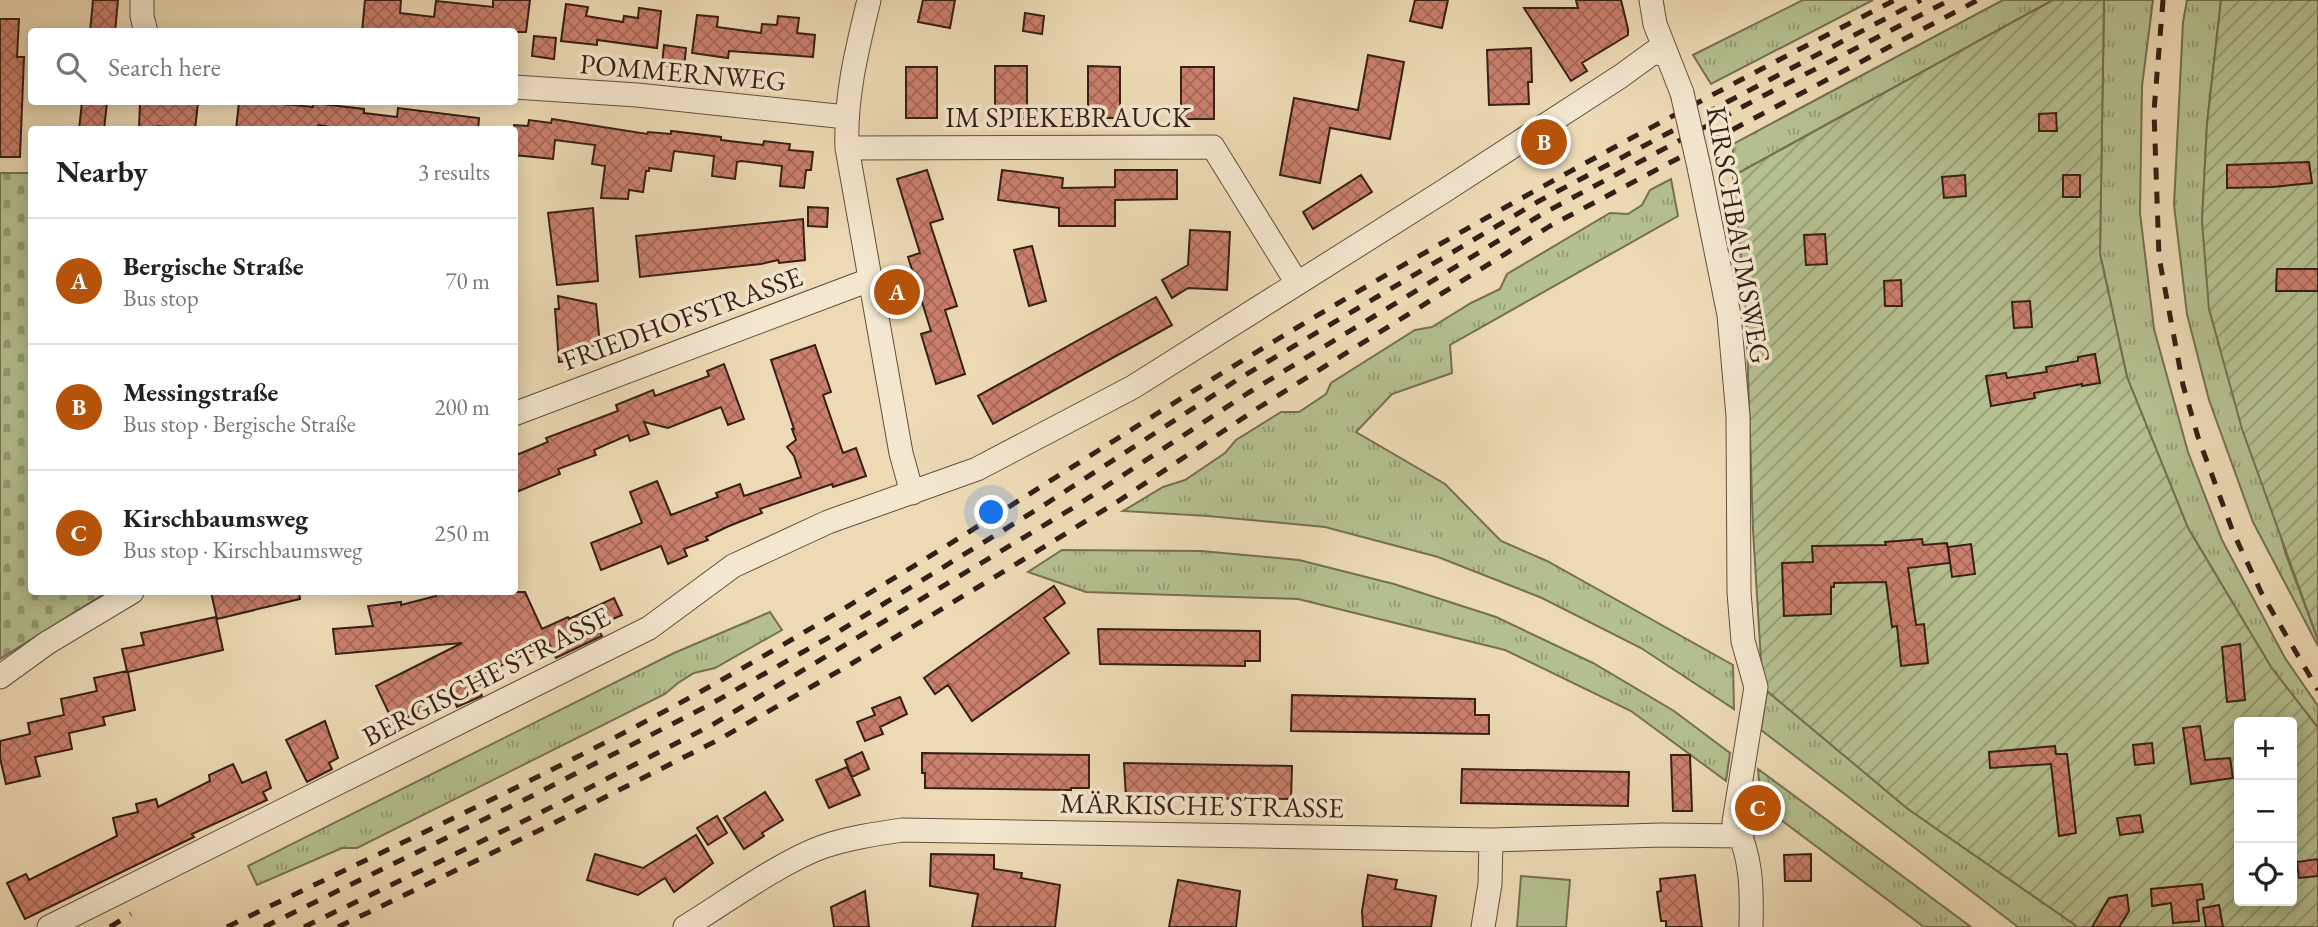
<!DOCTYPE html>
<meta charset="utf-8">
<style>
:root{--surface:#fff;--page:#f6f6f6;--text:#222;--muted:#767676;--line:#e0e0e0;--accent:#b45309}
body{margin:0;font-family:"EB Garamond",serif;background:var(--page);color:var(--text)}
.controls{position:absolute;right:21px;bottom:21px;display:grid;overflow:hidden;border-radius:7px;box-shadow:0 4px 18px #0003}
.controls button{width:63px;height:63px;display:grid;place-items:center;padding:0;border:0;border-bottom:2px solid var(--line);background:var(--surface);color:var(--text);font:35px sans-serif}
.you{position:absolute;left:992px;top:513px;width:24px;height:24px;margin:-18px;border:5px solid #fff;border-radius:50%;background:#1a73e8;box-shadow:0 0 0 10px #1a73e833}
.badge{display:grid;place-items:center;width:46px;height:46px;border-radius:50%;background:var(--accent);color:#fff;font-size:23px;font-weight:700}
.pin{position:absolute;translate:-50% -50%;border:4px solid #fff;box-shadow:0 2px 7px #0006}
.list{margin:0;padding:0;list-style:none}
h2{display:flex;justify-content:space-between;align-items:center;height:91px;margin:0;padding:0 28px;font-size:30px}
h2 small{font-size:23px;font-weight:400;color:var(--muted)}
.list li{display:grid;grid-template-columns:46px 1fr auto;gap:21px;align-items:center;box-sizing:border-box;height:126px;padding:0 28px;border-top:2px solid var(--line)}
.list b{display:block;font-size:26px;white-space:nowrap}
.list p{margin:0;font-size:23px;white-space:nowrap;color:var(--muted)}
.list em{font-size:23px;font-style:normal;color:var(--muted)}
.icon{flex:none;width:38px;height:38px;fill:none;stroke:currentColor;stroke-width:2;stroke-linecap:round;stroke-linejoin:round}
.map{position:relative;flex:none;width:2318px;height:927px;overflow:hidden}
.search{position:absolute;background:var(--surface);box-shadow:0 4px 18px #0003;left:28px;top:28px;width:490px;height:77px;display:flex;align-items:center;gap:18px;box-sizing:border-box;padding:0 24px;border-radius:7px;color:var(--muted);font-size:26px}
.panel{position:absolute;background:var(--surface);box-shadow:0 4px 18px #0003;left:28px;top:126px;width:490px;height:469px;border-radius:7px}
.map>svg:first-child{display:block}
.grass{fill:url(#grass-tufts);stroke:#757052;stroke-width:2}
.cemetery{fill:url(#cemetery-stones);stroke:#757052;stroke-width:2}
.garden{fill:url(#garden-furrows);stroke:#757052;stroke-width:2;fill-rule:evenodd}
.pitch{fill:#b5c090;stroke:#757052;stroke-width:2}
.building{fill:url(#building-cross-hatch);stroke:#351f15;stroke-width:2}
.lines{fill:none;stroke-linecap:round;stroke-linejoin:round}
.minor-casing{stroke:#634e3d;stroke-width:25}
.minor{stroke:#f3e7cf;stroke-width:23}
.rail{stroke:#351f15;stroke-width:5;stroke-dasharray:12 12;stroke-linecap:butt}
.minor-bridge-casing{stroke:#634e3d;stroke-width:25;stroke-linecap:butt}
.minor-bridge{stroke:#f3e7cf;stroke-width:23}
.labels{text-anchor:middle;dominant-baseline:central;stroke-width:7;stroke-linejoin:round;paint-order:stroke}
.street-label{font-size:28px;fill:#351f15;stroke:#f3e7cf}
</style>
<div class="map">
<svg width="2318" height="927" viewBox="0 0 2318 927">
<defs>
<pattern id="grass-tufts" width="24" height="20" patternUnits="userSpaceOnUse" patternTransform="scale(1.75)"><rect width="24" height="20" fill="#b5c090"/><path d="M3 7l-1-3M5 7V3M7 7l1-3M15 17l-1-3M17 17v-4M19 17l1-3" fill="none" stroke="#949b74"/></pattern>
<pattern id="cemetery-stones" width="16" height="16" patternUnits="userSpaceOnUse" patternTransform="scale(1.75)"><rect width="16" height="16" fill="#b5c090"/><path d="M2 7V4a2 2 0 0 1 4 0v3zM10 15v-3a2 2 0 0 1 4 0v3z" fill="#949b74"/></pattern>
<pattern id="garden-furrows" width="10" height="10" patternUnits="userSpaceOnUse" patternTransform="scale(1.75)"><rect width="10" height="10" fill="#b5c090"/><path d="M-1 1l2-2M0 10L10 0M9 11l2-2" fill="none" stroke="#949b74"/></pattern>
<pattern id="building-cross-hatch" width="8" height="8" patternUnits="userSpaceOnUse" patternTransform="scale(1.75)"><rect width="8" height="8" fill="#cb7f6d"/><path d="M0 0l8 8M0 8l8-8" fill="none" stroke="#a66758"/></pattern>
</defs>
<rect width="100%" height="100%" fill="#eddab5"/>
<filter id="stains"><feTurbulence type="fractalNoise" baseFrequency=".00286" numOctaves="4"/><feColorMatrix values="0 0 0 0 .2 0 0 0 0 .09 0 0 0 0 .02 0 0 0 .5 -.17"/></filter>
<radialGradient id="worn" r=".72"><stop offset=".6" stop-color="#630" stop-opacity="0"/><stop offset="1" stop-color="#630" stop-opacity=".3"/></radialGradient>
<path class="grass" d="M1803,0H1873L1711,84L1693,55Z
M2003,0H2053L1733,176V144Z
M2104,0H2153L2142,86L2140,213L2154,329L2188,452L2222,540L2285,658L2318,706V728L2271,667L2188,528L2127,377L2100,254Z
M2187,0H2221L2207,124L2202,221L2285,552L2318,640V646L2253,522L2209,400L2187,314L2174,205L2183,22Z
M1671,179L1678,216L1450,345L1452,373L1392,394L1356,432L1445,484L1501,541L1547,561L1733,665L1734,709L1641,648L1542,598L1438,557L1325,527L1208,516L1123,511L1163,487L1185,480L1225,453L1236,440L1281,412H1299L1326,394L1331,383L1415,330L1432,327L1471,303L1500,289L1507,274L1610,213L1628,214L1642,205L1650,190Z
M1062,550L1201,551L1299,560L1394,584L1496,617L1593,663L1674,711L1730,753L1726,781L1631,711L1505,650L1298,599L1086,592L1028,572Z
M770,612L782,630L715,668L694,673L678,683L665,694L357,848H342L257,885L248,866L674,653Z
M1767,691L1908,809L2078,927H2018L1761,730Z
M1758,769L1971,927H1924L1761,805Z"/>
<path class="cemetery" d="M0,173H31L32,592H107L0,659Z"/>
<path class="garden" d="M2053,0H2104L2100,254L2127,377L2188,528L2271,667L2318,728V927H2078L1908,809L1767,691L1761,661L1753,530L1746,311L1733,176ZM2239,722H2292V901H2239Z
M2221,0H2318V640L2242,429L2209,309L2202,221L2207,124Z"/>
<path class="pitch" d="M1521,876L1570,880L1566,927H1517Z"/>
<path class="building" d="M93,0H118L115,32H90Z
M365,0H401L400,13L434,17L436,1L493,7V0H530L526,32H362Z
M923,0H955L950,28L918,22Z
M1415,0H1448L1442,28L1410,21Z
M1576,0H1621L1628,29V35L1582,63L1587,71L1571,81L1524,8H1578Z
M566,4L588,7L586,16L623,22L624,16L638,18L639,8L661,11L657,48L597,40V45L561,41Z
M1025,13L1044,16L1042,34L1023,31Z
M697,15L718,17L717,27L761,33L762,24L777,25L778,16L799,18L797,33L815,35L813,57L729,51L728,58L692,53Z
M0,19H19L17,57H24L20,157H0Z
M534,36L556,38L554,59L532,56Z
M664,45L686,48L684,68L662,65Z
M1531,48L1532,82H1528L1529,104L1489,105L1487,50Z
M1368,55L1404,62L1390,139L1330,128L1320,183L1280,175L1294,98L1358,110Z
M995,66H1027V119L995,118Z
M1088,66L1120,67V118H1088Z
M906,67H937V118H906Z
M1181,67H1214V119H1181Z
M82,102H107L104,130H79Z
M140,102H198L195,130L158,126V130H139Z
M239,102H261L313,107V103L364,109V113L397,117L398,108L479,118L478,130H353L318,125L317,130H236Z
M2056,113L2057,131H2039V114Z
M552,119L647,134L648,132L671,134V131L721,137V140L763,145L764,141L790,144L789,150L813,152L811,170H806L804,188L780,186L782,166L741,161L737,162L735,179L712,176L714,156L674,151L671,171L649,168V171H646L643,192L629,190L628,199L601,198L605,166L592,164L595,145L555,140L553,159L514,155V125L528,126L529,120L551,123Z
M2309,162L2312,183L2272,187L2227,188V165Z
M927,170L943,219L930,223L957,306L945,310L965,374L936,384L921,334L931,331L908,257L920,253L897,179Z
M1002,170L1063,178L1062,188L1115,187V170H1177V199L1115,200V226H1059V208L998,200Z
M1361,175L1372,192L1313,229L1303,212Z
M1965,175L1966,196L1944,198L1942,177Z
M2063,175H2080V197H2063Z
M808,207L828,208L827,227L808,226Z
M593,208L598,281L557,285L548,213Z
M803,219L805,260L779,263L778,260L761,264L640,277L636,236Z
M1190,230L1230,232L1227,290L1188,288L1172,298L1162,280L1188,265Z
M1825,234L1827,264L1806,265L1804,235Z
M1032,246L1046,301L1029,306L1014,250Z
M2277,269H2318V291H2276Z
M1901,280L1902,306H1885L1884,281Z
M558,296L596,304L600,345L576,347L577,360L559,362L555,309H559Z
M1156,297L1172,325L993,424L978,396Z
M2030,301L2032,327L2014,328L2012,302Z
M815,345L831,392L823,395L843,453L856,448L866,476L833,487L832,484L760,509L762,513L729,526L706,537L708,540L684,549L687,556L668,564L661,546L601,570L591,543L642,523L630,492L657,481L671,515L718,497L716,493L740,484L744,496L801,477L794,456L787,447L796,440L792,429H794L771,360Z
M2095,354L2100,383L2082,386V384L2034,393L2035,398L1991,406L1986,376L2006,373L2007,378L2047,372L2046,367L2078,361V357Z
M724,364L744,419L728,425L721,407L668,428L644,422L649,434L630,441L628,435L594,450L596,455L558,469L560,474L514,493V456L548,442L546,438L618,411L616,405L653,390L655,396L709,376L707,371Z
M1922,539L1923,545L1947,543L1950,563L1908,568L1916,625L1924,624L1928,663L1901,666L1897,626L1892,627L1886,582L1834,583V587H1831V614L1784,616L1782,563L1813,562L1812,546L1886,545L1885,542Z
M1971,544L1975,574L1952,577L1948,547Z
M1054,586L1065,603L1044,618L1069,653L972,721L948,685L935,694L924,678Z
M211,592H299L300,599L217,619Z
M435,592H525L542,629L568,617L569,619L614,598L622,615L597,626L602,636L556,658L549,643L477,677L483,688L479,690L482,696L457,707L452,695L394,724L376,686L462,643L336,654L333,629L373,626L368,606L401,602V605L436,596Z
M216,617L223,650L128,672L135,710L103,717L105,725L69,733L72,749L35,757L40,776L6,784L0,758V741L30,734L28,723L64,715L61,699L97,691L94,678L127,671L122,649L144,645L141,633Z
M1098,629L1260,631V661H1245V666L1100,664Z
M2240,644L2245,700L2227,702L2222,647Z
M1292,695L1475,699V715H1489V734L1291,731Z
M900,697L907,714L880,727L883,734L865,741L857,722L875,715L872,708Z
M325,721L338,758L329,763L332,769L307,782L286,740Z
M2200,726L2205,760L2230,758L2233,778L2191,784L2183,728Z
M2152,743L2154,763L2135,765L2133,745Z
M2055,746L2056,754H2067L2076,833L2059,836L2051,764L1990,768L1989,752Z
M862,752L869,769L852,777L845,760Z
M922,753L1089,755V788H1071V790L925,788V773H922Z
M1671,755H1690L1692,811H1673Z
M1124,763L1292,766L1291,799L1126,798Z
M233,764L242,783L266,772L271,788L263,792L267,800L192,834L194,837L25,919L7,883L26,874L29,880L117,836L113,818L138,812L136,804L156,799L158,807L210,781L209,775Z
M847,767L860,795L829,808L816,780Z
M1462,769L1629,772L1628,806L1461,803Z
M765,792L783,820L762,833L764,836L744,849L724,818Z
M2140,815L2143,832L2120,835L2117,818Z
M717,816L727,833L708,845L697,828Z
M696,835L713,863L674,892L665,878L638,895L587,880L595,854L643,868Z
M931,854L994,855V869L1022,873L1021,878L1060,885L1055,927H972L978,894L930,886Z
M1811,854V881H1785L1784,855Z
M2318,859V876L2299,878L2297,862Z
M1368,875L1397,880L1395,889L1436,896L1431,927H1363L1362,911Z
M1695,875L1702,927H1666V921H1661L1657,892L1661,891L1660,879Z
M1178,880L1240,891L1236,927H1169Z
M2202,884L2204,899L2197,900L2199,921L2173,923L2171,903L2152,906L2151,889Z
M865,891L869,927H834L831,907Z
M2127,895L2129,911L2119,927H2092L2109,898Z
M2219,905L2223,927H2206L2203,908Z"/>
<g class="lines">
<defs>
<path id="minor" d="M142,0V16L146,32
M869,0C857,49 845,97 847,148L901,453L912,493
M1651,0L1655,24L1682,93
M514,87L637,95L846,117
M847,148L1213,147L1297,283
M1699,167L1729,315L1738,416L1739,592L1743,641L1756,687L1734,822C1752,855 1752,890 1751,927
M514,414L872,279
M0,677L47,643L132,592
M49,927L649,628L733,566L828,522L977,469L1133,387L1444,191L1621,76L1654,52L1666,55
M685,927C726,902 779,863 822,847C848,838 875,834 902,830L1491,840L1662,835L1742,836
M1483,927L1490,884L1491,840"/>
</defs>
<use href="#minor" class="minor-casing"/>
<use href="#minor" class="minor"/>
<path class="rail" d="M2163,0L2154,111L2159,257L2183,385L2198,437L2233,532L2262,594L2318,690
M110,927L131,914
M227,927C385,850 546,777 700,692C882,591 1055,476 1232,367C1447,235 1670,115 1895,0
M264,927L536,794L709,705L833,635L1041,507L1240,378L1539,201L1921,0
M304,927L534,816L712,725L1076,506L1248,393L1544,213L1759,98L1950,0
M338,927L542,829L720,739L851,664L1021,561L1117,502L1258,408L1550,226L1978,0"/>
<defs>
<path id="minor-bridge" d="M1682,93L1699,167"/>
</defs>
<use href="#minor-bridge" class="minor-bridge-casing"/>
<use href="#minor-bridge" class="minor-bridge"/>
</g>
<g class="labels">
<g class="street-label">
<text transform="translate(683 72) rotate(5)">POMMERNWEG</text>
<text x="1068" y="117">IM SPIEKEBRAUCK</text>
<text transform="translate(1739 235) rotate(80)">KIRSCHBAUMSWEG</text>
<text transform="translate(682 318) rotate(-20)">FRIEDHOFSTRASSE</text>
<text transform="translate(486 676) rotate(-27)">BERGISCHE STRASSE</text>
<text transform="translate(1202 805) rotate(1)">MÄRKISCHE STRASSE</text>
</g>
</g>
<rect width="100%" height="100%" filter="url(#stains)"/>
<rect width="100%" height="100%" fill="url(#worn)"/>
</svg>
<div class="controls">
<button>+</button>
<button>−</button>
<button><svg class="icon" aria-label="locate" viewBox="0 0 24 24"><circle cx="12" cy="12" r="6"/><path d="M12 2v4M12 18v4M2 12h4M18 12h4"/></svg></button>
</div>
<div class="you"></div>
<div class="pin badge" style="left:897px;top:292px">A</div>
<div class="pin badge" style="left:1544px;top:142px">B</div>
<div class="pin badge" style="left:1758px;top:808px">C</div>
<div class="search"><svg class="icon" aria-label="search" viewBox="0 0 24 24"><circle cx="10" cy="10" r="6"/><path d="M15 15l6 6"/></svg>Search here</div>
<section class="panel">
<h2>Nearby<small>3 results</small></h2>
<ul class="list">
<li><span class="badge">A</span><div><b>Bergische Straße</b><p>Bus stop</p></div><em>70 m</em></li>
<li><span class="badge">B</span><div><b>Messingstraße</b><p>Bus stop · Bergische Straße</p></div><em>200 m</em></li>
<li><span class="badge">C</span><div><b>Kirschbaumsweg</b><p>Bus stop · Kirschbaumsweg</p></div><em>250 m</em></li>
</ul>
</section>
</div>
